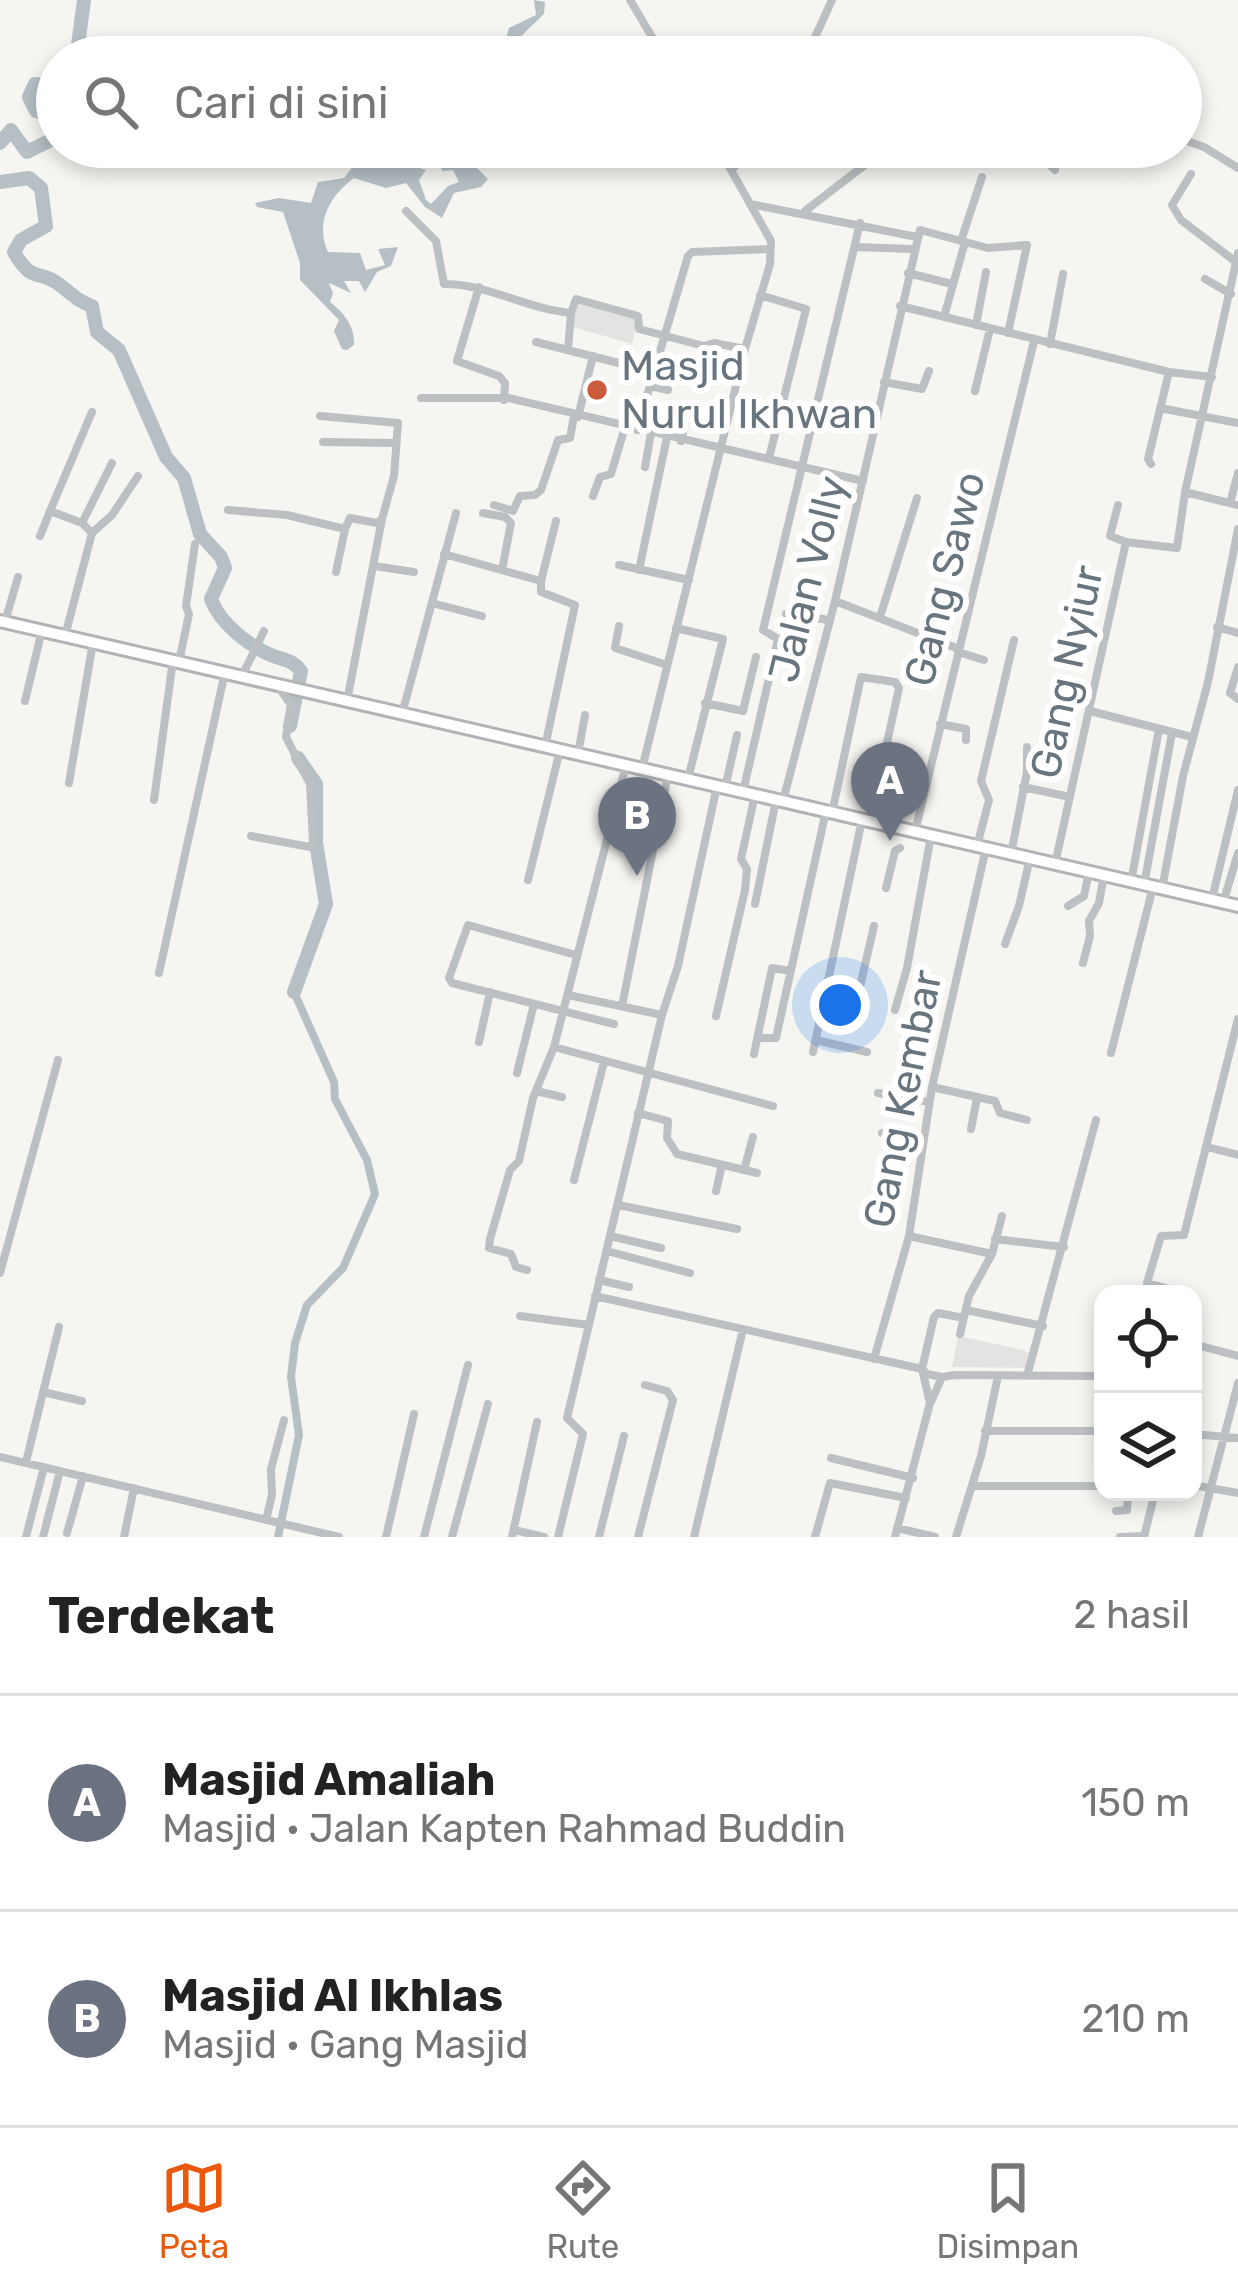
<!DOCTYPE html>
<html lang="id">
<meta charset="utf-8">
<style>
:root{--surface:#fff;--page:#f2f2f2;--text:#222;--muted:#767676;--line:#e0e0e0;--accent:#ea580c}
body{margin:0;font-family:Rubik,sans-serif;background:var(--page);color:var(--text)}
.controls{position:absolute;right:36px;bottom:36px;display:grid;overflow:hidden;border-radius:24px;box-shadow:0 6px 18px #0003}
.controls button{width:108px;height:108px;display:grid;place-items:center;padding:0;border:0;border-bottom:3px solid var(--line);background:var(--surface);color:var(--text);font:60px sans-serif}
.you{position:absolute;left:840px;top:1005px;width:42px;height:42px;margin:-30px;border:9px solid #fff;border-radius:50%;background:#1a73e8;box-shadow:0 0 0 18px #1a73e833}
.badge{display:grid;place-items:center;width:78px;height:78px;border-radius:50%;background:var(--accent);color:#fff;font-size:39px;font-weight:700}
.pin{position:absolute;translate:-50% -99px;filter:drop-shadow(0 3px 6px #0008)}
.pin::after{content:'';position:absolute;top:63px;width:42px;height:36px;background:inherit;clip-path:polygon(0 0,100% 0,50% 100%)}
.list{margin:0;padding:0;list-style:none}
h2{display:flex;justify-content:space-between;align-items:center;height:156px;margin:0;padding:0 48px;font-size:51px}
h2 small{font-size:39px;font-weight:400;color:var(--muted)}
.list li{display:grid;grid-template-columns:78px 1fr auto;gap:36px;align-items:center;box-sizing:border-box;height:216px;padding:0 48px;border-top:3px solid var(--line)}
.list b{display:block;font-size:45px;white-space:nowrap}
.list p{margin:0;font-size:39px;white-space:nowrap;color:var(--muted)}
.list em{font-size:39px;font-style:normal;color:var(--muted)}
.icon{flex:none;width:66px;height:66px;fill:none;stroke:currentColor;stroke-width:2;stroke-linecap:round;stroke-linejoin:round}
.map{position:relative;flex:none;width:1238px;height:1537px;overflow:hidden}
.search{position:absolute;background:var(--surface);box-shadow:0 6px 18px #0003;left:36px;right:36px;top:36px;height:132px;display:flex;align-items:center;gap:30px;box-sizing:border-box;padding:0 42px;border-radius:66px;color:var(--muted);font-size:45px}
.sheet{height:588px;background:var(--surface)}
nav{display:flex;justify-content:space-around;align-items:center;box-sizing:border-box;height:168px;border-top:3px solid var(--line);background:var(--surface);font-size:33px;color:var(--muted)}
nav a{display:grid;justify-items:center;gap:6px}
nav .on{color:var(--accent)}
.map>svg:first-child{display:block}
.built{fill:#e3e4e2}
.water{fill:#b6c0c4}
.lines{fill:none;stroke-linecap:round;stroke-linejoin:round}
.canal{stroke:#b6c0c4;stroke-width:8}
.river{stroke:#b6c0c4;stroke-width:14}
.major-casing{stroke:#b0b4b7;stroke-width:16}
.minor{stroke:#bcc0c3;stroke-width:8}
.major{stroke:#fff;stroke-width:10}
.poi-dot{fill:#cc5b3b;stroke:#fff;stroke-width:4.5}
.labels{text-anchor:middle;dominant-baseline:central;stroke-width:12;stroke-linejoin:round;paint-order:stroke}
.poi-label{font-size:42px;fill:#68757f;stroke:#fff;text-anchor:start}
.street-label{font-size:42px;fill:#68757f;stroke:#fff}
</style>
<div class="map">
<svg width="1238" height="1537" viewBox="0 0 1238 1537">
<rect width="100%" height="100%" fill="#f5f5f2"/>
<path class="built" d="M573,301L638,319L632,344L573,327Z
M958,1336L1024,1350L1029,1354L1028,1368L952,1367Z"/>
<path class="water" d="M534,0L545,2L544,14L514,43L510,57H501L509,28L536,15Z
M379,147H388C394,171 411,164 426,170L419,180L426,200L431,204L448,186L459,182L453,170L443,171L435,161L421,157L426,149L448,163L462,147H473L476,167L488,179L481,187L454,193L442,218L425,207L406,183L386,188L354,178C329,196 315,224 328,252L360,253L366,270L385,265L378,249L398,247L391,266L377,272L365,292L359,281H344L351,293L329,283L333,293L330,302C344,313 355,326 354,345L347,350L342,349L334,331L339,320L300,280V263L283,212L257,207L255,203L279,198L311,203L318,182L344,178L357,161L370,158Z"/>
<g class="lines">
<path class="canal" d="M278,1537L299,1435L291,1377L295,1343L307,1305L343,1268L375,1194L367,1160L335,1099L334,1082L294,992"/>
<path class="river" d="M82,57L77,53L84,0
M57,86L35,84L29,97L36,111L57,116
M0,143L11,130L27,152L57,137
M0,182L29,178L41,188L46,226L21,240L14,252C33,285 38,268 60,285C72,294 76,300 92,306L97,332L119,350L166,457L184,478L200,534L221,557L225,568L211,599C220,624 251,648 276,657C288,661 293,661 301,671L290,726
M294,992L326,904L316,843V784L298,758"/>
<defs>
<path id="major" d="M0,621L1238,906"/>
</defs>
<use href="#major" class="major-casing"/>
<path class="minor" d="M630,0L664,57
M806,57L832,0
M1074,57L1076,55
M1181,139L1204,147L1238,168
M1040,147L1036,152L1055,170
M731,170L757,147
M1191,174L1172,205L1181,220L1236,262
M750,204L917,237
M406,211L436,241L444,284C489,284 526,309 571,313L576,299L638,316L639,329L704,346L714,343L745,349
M805,211L866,164
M961,241L982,177
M855,247L913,249
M908,273L952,284
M1205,279L1231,294
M479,287L457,361L499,376L505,383L504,400
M760,295L806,309L769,458
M900,306L1169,372L1212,377
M944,317L965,242
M976,325L986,272
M536,342L654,372
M1050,344L1063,274
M568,350L571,313
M884,382L922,389L929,371
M650,386L668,390
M975,391L990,329
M421,398H508L863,481
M1160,408L1238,423
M320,416L398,423L394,476L382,519L347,701
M578,417L593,356
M779,417L813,425
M637,430L688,256L692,252L770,249
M681,441L686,419
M323,442L396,443
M1151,464L1148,459L1169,372
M645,467L651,433
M1185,492L1238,505
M593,496L600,477L611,474L625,427
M1230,503L1238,473
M494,505L513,511L520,496L535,495L541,490L558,440L570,438L574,416
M228,510L287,515L345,529L350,518L377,523L381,520
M483,513L505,517L511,523L502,570
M82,523L112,463
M92,533L112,515L138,476
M40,536L50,511
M1126,542L1177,548L1185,492L1238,253
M444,554L541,581L556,521
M619,565L689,580
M374,566L414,572
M639,570L667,437
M336,572L345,529
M541,581V592L575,605L545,747
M835,601L959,649
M432,603L482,616
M786,614L829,620
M880,617L917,498
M5,622L18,577
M619,626L615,648L667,665
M1217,627L1238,633
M676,628L723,639L688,779
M65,636L92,533L82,523L50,511L92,412
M958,652L984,660
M179,662L189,614L186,606L195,544
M1238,667L1230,693L1238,699
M242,676L264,631
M25,701L42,630
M705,703L743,711L756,657
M1090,711L1192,737
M402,714L456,513
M940,724L966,729V740
M578,754L585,715
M642,769L745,349L770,264L771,241L718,147
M69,783L93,642
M1023,787L1070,797
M725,788L737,735
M743,792L778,639L763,630L860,223
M154,800L173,660
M783,801L835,601L920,230L988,248L1027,245L1008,333
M832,813L861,677L895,682L899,688L885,752L906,761L891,826
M915,832L1034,341
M251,836L310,847L313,843L310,784L286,737L291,705L278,686
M977,846L989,800L981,781L1014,640
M1011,854L1027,772V747
M1055,864L1126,542L1110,536L1118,505
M528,880L560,750
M1131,882L1159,729
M1144,885L1172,733
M886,888L895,851L900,848
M1162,889L1183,776L1208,682L1238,529
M1212,899L1238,790
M1223,903L1238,853
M755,904L776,800
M1068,906L1084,896L1089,872
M1005,944L1019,906L1030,858
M576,955L468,925L449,978L452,983L614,1024
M1083,963L1090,936L1089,921L1099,903L1104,875
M159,973L225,672
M828,986L859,991L874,926
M568,995L662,1015
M622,1006L668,775
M824,1006L862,1014
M895,1010L907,968L931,836
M716,1016L745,890L747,869L741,859L755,795
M757,1038H776L826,811
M816,1040L867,1052
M479,1042L490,992
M554,1047L773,1106
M813,1052L862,820
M1111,1053L1153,887
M754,1054L772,968L791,971
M517,1073L534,1004
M932,1087L995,1101L1000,1113L1027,1120
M536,1091L562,1097
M878,1093L929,1102
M638,1113L668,1121L667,1138L677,1154L757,1173
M971,1129L977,1098
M882,1133L923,1140
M1207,1147L1238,1155
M744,1170L753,1137
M574,1180L604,1062
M716,1191L722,1165
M618,1205L737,1229
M610,1236L661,1248
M909,1236L992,1254L969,1296L960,1334
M995,1239L1064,1247
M607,1251L690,1273
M992,1254L1002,1216
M527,1270L516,1267L511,1254L489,1248L490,1239L510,1170L519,1161L533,1098L554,1047L626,765
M0,1273L58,1060
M599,1280L629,1287
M1188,1294L1147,1283L1161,1236L1184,1235L1238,1019
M595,1296L922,1369L927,1374L942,1377
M966,1310L1043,1326
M520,1316L589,1325
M1193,1344L1238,1356
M874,1359L909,1236L932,1087L986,848
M1027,1376L1096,1120
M43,1392L82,1401
M931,1402L942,1377L955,1375L1103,1376
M985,1431H1103
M1193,1434L1238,1438
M0,1457L339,1537
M831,1458L913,1478
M26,1462L59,1327
M1193,1485L1238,1493
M973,1486H1103
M1116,1511L1127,1510L1128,1492
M266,1520L272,1495L271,1469L284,1420
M897,1528L935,1537
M514,1530L544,1537
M67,1533L83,1476
M26,1537L44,1467
M43,1537L60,1471
M124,1537L134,1488
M386,1537L414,1414
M424,1537L468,1365
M452,1537L488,1404
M512,1537L537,1422
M558,1537L583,1434L567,1418L662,1015L678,966L717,786
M599,1537L624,1436
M638,1537L673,1400L667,1391L645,1385
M694,1537L743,1329
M815,1537L830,1483L906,1498
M895,1537L930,1403L922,1369L934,1317L938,1313L964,1318
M956,1537L981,1456L998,1376
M1120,1537L1144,1536
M1144,1537L1155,1492
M1198,1537L1238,1383"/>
<use href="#major" class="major"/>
</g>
<circle class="poi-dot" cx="597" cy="390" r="12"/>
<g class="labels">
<g class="poi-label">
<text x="621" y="366">Masjid<tspan x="621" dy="48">Nurul Ikhwan</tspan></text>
</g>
<g class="street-label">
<text transform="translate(808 579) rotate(-76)">Jalan Volly</text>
<text transform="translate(945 579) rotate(-76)">Gang Sawo</text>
<text transform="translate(1067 672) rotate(-78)">Gang Nyiur</text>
<text transform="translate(903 1099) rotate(-79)">Gang Kembar</text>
</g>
</g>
</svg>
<div class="controls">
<button><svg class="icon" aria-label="locate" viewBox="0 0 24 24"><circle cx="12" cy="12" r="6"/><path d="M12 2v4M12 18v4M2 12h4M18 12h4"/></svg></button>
<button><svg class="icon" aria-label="layers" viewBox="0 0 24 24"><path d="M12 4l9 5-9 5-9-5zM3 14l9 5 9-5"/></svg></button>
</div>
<div class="you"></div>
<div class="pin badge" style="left:890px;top:841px;background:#6b7280">A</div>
<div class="pin badge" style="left:637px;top:876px;background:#6b7280">B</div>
<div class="search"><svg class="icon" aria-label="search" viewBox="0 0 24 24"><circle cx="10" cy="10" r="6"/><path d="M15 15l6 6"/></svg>Cari di sini</div>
</div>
<section class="sheet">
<h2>Terdekat<small>2 hasil</small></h2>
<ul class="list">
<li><span class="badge" style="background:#6b7280">A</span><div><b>Masjid Amaliah</b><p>Masjid · Jalan Kapten Rahmad Buddin</p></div><em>150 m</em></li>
<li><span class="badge" style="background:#6b7280">B</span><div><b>Masjid Al Ikhlas</b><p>Masjid · Gang Masjid</p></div><em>210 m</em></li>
</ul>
</section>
<nav>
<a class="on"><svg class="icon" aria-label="map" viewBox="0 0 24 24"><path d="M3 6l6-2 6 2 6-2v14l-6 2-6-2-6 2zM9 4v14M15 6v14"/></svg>Peta</a>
<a><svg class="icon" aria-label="directions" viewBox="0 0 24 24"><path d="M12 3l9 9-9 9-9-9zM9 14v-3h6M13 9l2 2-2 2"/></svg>Rute</a>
<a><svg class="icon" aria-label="saved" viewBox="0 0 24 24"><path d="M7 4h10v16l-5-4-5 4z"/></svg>Disimpan</a>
</nav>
